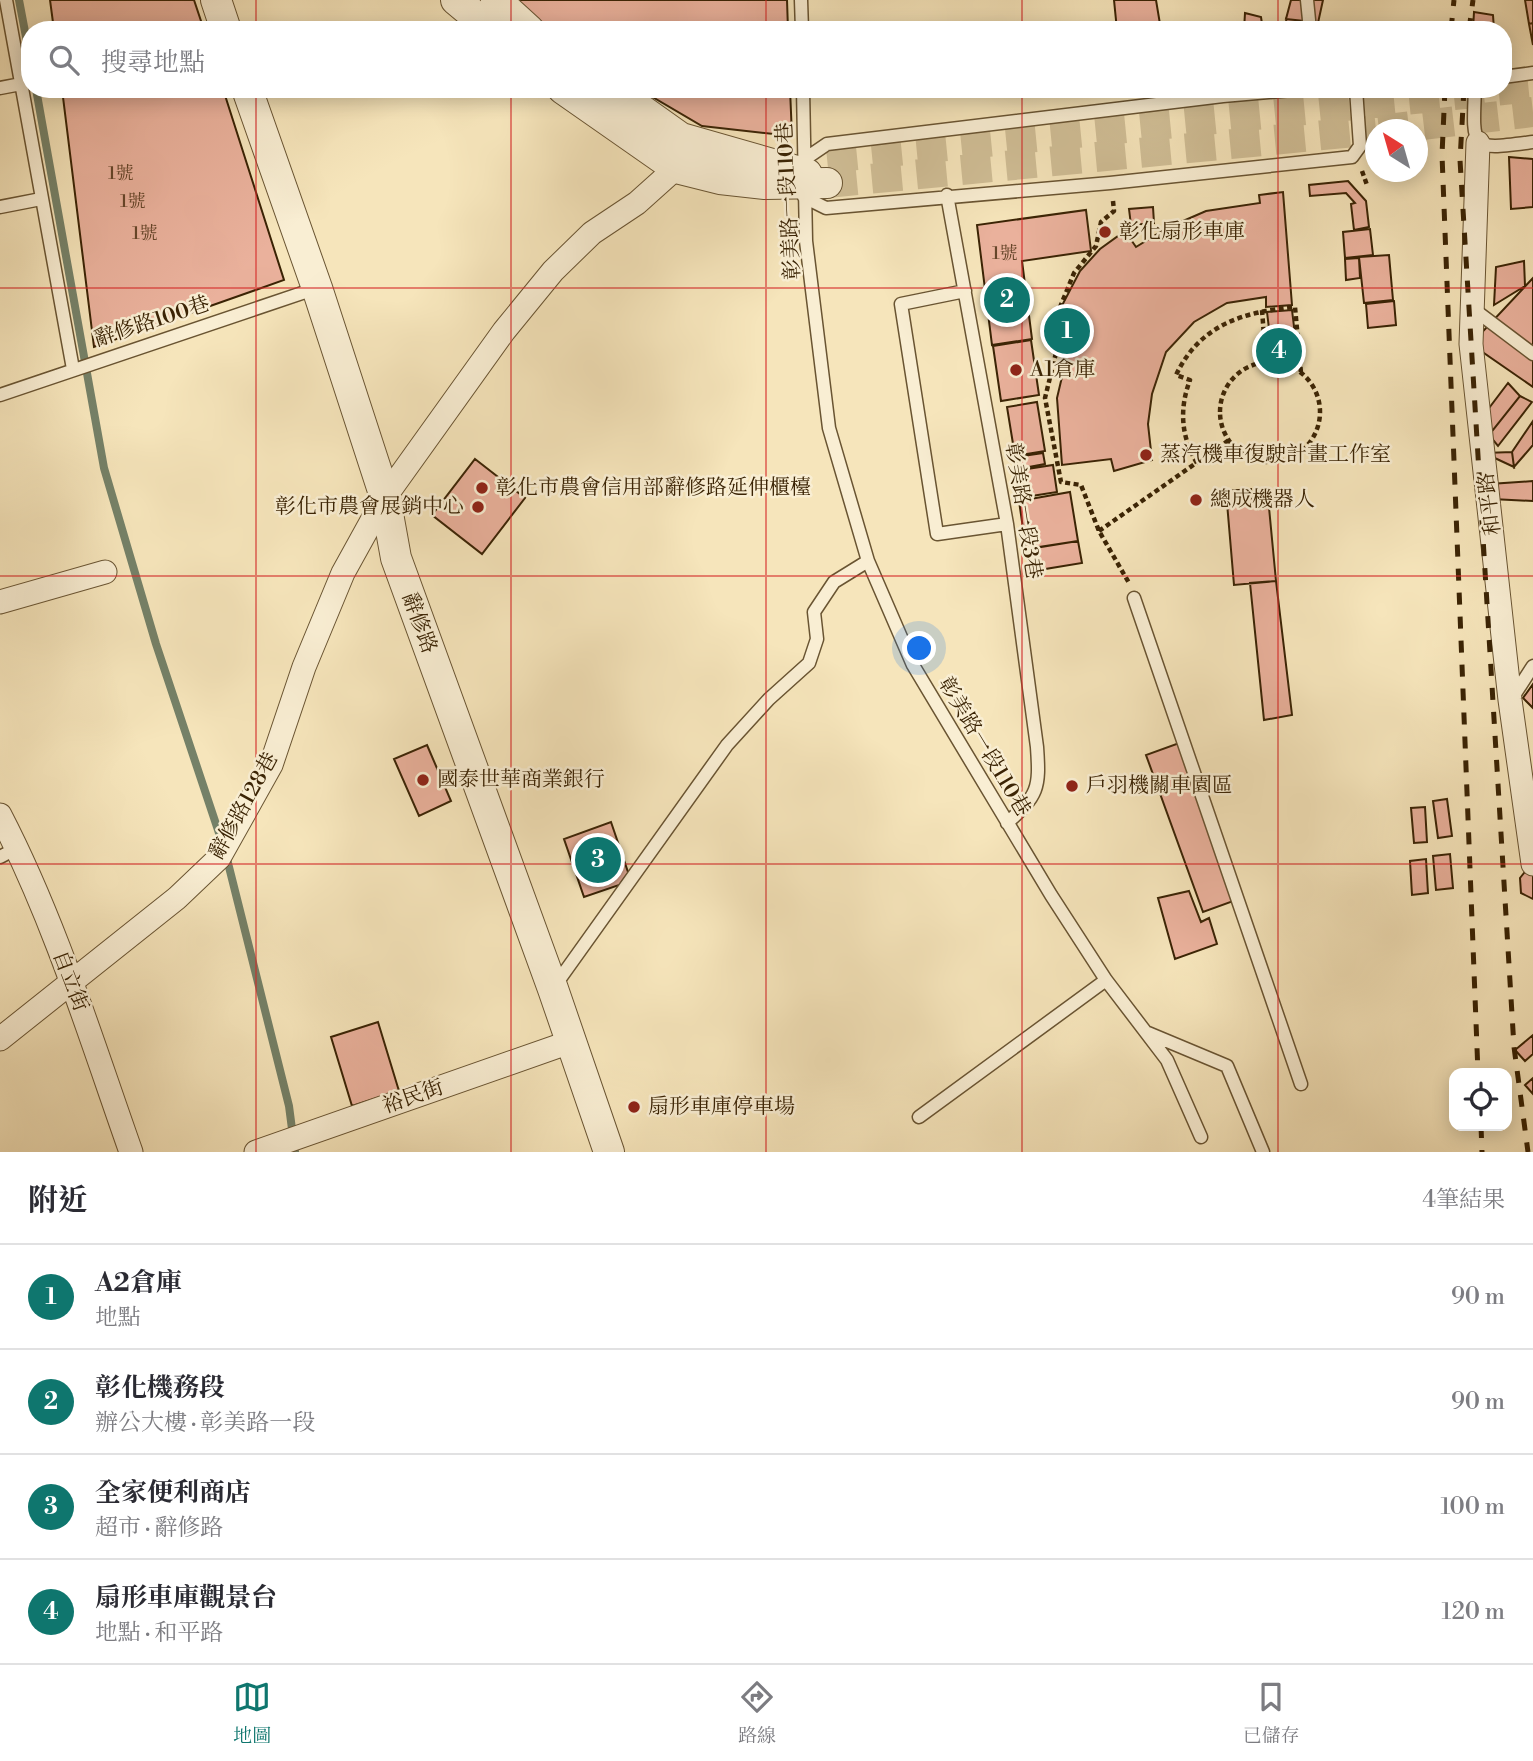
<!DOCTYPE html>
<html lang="zh-TW">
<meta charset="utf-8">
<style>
:root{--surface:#fff;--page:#f7f7f7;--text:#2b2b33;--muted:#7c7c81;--line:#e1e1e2;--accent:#0f766e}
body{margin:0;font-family:"Libre Bodoni","Noto Serif TC",serif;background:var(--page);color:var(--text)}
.controls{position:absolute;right:21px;bottom:21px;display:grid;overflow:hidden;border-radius:14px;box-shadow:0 4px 18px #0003}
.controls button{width:63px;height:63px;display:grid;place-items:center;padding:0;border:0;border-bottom:2px solid var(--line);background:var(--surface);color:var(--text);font:35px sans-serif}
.compass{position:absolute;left:1365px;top:119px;width:63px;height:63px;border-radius:50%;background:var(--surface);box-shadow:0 4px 18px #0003;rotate:323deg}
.you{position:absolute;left:920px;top:649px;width:24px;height:24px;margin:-18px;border:5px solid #fff;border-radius:50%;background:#1a73e8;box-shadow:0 0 0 10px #1a73e833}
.badge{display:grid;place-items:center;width:46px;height:46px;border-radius:50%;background:var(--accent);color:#fff;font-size:23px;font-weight:700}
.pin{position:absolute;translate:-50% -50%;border:4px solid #fff;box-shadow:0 2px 7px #0006}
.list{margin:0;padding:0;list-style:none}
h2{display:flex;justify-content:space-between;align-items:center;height:91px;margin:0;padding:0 28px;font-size:30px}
h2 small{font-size:23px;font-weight:400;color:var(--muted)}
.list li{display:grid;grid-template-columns:46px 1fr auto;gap:21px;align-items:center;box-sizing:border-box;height:105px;padding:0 28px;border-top:2px solid var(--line)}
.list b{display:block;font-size:26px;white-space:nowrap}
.list p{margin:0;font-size:23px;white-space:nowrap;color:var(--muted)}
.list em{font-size:23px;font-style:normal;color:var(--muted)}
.icon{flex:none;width:38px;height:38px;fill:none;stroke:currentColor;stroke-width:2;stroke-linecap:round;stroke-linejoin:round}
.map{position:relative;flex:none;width:1533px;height:1152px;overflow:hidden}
.search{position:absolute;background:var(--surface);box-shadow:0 4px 18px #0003;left:21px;right:21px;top:21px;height:77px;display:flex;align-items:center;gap:18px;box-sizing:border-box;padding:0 24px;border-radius:28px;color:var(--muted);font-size:26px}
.sheet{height:511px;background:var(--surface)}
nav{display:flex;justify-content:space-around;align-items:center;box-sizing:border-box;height:98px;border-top:2px solid var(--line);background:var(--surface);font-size:19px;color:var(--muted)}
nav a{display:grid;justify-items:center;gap:4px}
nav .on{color:var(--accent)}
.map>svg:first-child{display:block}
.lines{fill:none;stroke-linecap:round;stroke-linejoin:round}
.stream{stroke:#758168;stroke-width:8}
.building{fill:#eab19c;stroke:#3a2304;stroke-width:2}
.tertiary-tunnel{stroke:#d0be96;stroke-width:30;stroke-dasharray:30 15;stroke-linecap:butt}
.service-casing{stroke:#695432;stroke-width:15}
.minor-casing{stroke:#695432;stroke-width:25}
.tertiary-casing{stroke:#695432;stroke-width:32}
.path{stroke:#3a2304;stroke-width:4.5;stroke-dasharray:5 3.5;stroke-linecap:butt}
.service{stroke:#f9eed3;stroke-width:12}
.minor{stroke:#f9eed3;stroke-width:23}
.tertiary{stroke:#f9eed3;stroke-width:30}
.rail{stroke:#3a2304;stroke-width:5;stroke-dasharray:12 12;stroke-linecap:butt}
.grid{fill:none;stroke:#d62828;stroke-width:2;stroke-opacity:0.55}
.poi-dot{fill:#8f2418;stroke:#f9eed3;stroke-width:2.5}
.labels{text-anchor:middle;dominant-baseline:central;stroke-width:5;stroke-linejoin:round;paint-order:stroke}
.number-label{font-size:18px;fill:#66462a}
.street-label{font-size:21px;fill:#3a2304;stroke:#f9eed3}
.poi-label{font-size:21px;fill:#3a2304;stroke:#f9eed3;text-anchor:start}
</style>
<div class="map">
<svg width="1533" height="1152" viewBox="0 0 1533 1152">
<rect width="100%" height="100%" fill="#f6e5bb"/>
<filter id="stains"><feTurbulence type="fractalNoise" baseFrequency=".00286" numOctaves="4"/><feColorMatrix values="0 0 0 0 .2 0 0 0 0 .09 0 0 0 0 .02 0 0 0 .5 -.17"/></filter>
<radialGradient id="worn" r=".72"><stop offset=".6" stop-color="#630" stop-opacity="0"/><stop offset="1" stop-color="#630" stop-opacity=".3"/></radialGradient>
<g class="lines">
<path class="stream" d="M19,0L30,58
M36,89L104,468L156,644L222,842
M226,855L289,1106L295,1152"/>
</g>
<path class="building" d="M50,0H194L204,30H54Z
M515,0H787L788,30H550Z
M1114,0H1156L1161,30H1117Z
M1291,0H1323L1318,23L1286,19Z
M1525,0H1533V23L1529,24Z
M1474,12L1493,15L1494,30H1473Z
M1245,13L1261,17L1263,30H1244Z
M1286,19L1340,25V30H1287Z
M1533,23V45L1529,24Z
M62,89H223L284,280L94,347Z
M639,89H790L792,136L702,126Z
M1509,157L1533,159V207L1511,209Z
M1348,181L1366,201L1369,227L1354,230L1351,204L1355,203L1346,193L1310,196L1309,185Z
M1283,192L1292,305L1266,307V297L1227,303L1194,322L1166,352L1152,394L1148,424L1152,460L1114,471L1111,459L1062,465L1057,398L1070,343L1058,338L1065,319L1057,315L1080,271L1100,249L1125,231L1136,247L1167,228L1206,211L1260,203L1259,195Z
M1153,207L1154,223L1131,225L1129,209Z
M1086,210L1091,251L1022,261L1032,339L992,345L977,225Z
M1370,229L1373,255L1345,258L1343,232Z
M1389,255L1393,300L1364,303L1359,257Z
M1359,258L1360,278L1346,280L1345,259Z
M1524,261L1525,286L1494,305L1496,267Z
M1533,278V387L1471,344Z
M1394,301L1396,325L1368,328L1366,304Z
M1292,310L1295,335L1270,337L1267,312Z
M1065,319L1076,325L1070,343L1058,338Z
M1031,340L1039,395L1001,401L993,346Z
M1508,383L1520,396L1489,435L1480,420Z
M1520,396L1532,402L1498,446L1489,435Z
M1037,402L1045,451L1015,456L1007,407Z
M1533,421V445L1514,467L1512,452Z
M1512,452L1514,467L1484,453Z
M1043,453L1045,464L1018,469L1016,457Z
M475,459L525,498L482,554L432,515Z
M1053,465L1057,492L1019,498L1014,471Z
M1533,481V501L1492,499L1490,484Z
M1251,489L1252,499L1268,497L1276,581L1234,585L1226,491Z
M1070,492L1078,541L1026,549L1019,501Z
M1078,541L1082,563L1039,570L1035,548Z
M1276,581L1292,715L1264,720L1250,583Z
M1533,684V708L1523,698Z
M1182,742L1239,899L1203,912L1146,755Z
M427,745L451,801L419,816L394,759Z
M1447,799L1452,836L1438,838L1433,801Z
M1425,807L1427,842L1414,843L1411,808Z
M611,822L631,881L584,897L564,839Z
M1450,854L1453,888L1436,890L1433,856Z
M1426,859L1428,893L1412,895L1410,861Z
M1528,868L1533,873V899L1521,893L1520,878Z
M1189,891L1201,922L1209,918L1217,944L1175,959L1158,898Z
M378,1022L399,1091L352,1106L331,1037Z
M1533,1035V1054L1525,1061L1515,1050Z
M1533,1078V1094L1525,1085Z"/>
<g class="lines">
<path class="tertiary-tunnel" d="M1379,130L1533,112
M827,158L1533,87
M827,183L1376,130"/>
<defs>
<path id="service" d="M6,0L73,369
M801,0L802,30
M1307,0L1310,30
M1503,77L1533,73
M0,88L21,84
M803,89L806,241L829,428L868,561L913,665L1051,895L1106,980L1167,1060L1201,1137
M1475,89C1472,152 1472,150 1533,142
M805,159L827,144L1223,96L1304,89
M947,195L1007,524L1037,747C1040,789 1038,795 1007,823
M804,197L826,208L1110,183L1352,157L1360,146L1356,89
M0,207L41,199
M965,291L901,304L937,534L1007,524
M1472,308L1533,354
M0,395L317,288
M1134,598L1301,1084
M1511,700L1533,666
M0,857L17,848
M554,987L727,745L769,699L809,663L817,639L814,612L834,582L868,561
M1148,1033L1227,1066L1263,1152
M919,1117L1106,980"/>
<path id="minor" d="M1478,143L1471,344L1510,700L1533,864
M0,602L105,572
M0,815C55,921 91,1039 131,1152
M0,1039L177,898L219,858L271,765L304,667L343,573L385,497L504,331L553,271L592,233L637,203L676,168L679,152
M256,1152L570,1042"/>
<path id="tertiary" d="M216,0L226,30
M456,0L492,30
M496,0L529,30
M247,89L317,288L385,497L396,558L553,989L609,1152
M563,89L676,168L720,179L765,184L827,183
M612,89L681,138L807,174"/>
</defs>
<use href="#service" class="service-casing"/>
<use href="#minor" class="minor-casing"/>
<use href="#tertiary" class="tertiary-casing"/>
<path class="path" d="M1362,171L1367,185
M1113,201L1114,211L1101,222L1096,246L1074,273L1056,317V353L1045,398L1061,482L1081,485L1099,531L1129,583
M1262,310L1266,362
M1220 412a50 50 0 1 1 100 0a50 50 0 1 1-100 0Z
M1197,463C1181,437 1179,409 1190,380L1176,375C1200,325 1242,312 1295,307L1301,373
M1099,531L1229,440"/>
<use href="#service" class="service"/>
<use href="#minor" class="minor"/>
<use href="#tertiary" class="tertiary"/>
<path class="rail" d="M1451,30L1454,0
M1469,30L1473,0
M1445,89L1442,155L1478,1073
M1464,89L1460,160L1514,1047L1528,1152
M1481,1126L1482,1152"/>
</g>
<path class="grid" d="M256,0V30M511,0V30M766,0V30M1022,0V30M1278,0V30M256,89V1152M511,89V1152M766,89V1152M1022,89V1152M1278,89V1152M0,288H1533M0,576H1533M0,864H1533"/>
<g class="poi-dot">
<circle cx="1105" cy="232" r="7"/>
<circle cx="1016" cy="370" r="7"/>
<circle cx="1146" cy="455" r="7"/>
<circle cx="482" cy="488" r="7"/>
<circle cx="1196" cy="500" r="7"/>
<circle cx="478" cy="507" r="7"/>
<circle cx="423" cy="780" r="7"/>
<circle cx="1072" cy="786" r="7"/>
<circle cx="634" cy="1107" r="7"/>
</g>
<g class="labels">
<g class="number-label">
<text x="121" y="173">1號</text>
<text x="133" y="201">1號</text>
<text x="145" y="233">1號</text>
<text x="1005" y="253">1號</text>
</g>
<g class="street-label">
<text transform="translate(789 201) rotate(-93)">彰美路一段110巷</text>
<text transform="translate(152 322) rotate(-18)">辭修路100巷</text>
<text transform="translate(1490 504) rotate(-97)">和平路</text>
<text transform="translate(1023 511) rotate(81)">彰美路一段3巷</text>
<text transform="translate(419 623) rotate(70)">辭修路</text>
<text transform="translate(984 747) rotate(59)">彰美路一段110巷</text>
<text transform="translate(244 806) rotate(-61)">辭修路128巷</text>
<text transform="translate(70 981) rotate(69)">自立街</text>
<text transform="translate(413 1097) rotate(-19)">裕民街</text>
</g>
<g class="poi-label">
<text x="1119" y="232">彰化扇形車庫</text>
<text x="1030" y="370">A1倉庫</text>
<text x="1160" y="455">蒸汽機車復駛計畫工作室</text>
<text x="496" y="488">彰化市農會信用部辭修路延伸櫃檯</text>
<text x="1210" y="500">總成機器人</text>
<text x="464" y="507" text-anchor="end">彰化市農會展銷中心</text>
<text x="437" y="780">國泰世華商業銀行</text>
<text x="1086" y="786">戶羽機關車園區</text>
<text x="648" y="1107">扇形車庫停車場</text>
</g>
</g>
<rect width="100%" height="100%" filter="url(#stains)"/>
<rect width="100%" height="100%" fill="url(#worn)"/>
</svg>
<div class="controls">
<button><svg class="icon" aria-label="locate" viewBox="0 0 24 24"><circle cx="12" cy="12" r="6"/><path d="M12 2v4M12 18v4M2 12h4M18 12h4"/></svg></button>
</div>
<svg class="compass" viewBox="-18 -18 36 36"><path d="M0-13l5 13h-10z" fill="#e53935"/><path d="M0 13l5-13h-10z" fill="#7c7c81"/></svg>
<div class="you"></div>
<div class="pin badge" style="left:1067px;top:331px">1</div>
<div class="pin badge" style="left:1007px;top:300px">2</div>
<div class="pin badge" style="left:598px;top:860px">3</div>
<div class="pin badge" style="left:1279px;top:351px">4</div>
<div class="search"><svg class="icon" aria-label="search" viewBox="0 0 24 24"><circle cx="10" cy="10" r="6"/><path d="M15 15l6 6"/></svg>搜尋地點</div>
</div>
<section class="sheet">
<h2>附近<small>4筆結果</small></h2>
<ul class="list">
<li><span class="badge">1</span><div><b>A2倉庫</b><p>地點</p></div><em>90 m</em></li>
<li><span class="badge">2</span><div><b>彰化機務段</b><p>辦公大樓 · 彰美路一段</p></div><em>90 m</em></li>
<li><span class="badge">3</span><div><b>全家便利商店</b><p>超市 · 辭修路</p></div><em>100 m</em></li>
<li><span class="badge">4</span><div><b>扇形車庫觀景台</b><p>地點 · 和平路</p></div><em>120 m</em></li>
</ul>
</section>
<nav>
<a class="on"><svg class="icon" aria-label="map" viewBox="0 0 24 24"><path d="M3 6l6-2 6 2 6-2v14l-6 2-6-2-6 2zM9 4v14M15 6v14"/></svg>地圖</a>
<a><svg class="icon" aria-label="directions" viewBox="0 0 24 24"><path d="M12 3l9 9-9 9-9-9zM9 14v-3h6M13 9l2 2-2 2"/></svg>路線</a>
<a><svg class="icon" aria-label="saved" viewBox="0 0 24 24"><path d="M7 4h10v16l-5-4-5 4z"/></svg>已儲存</a>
</nav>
